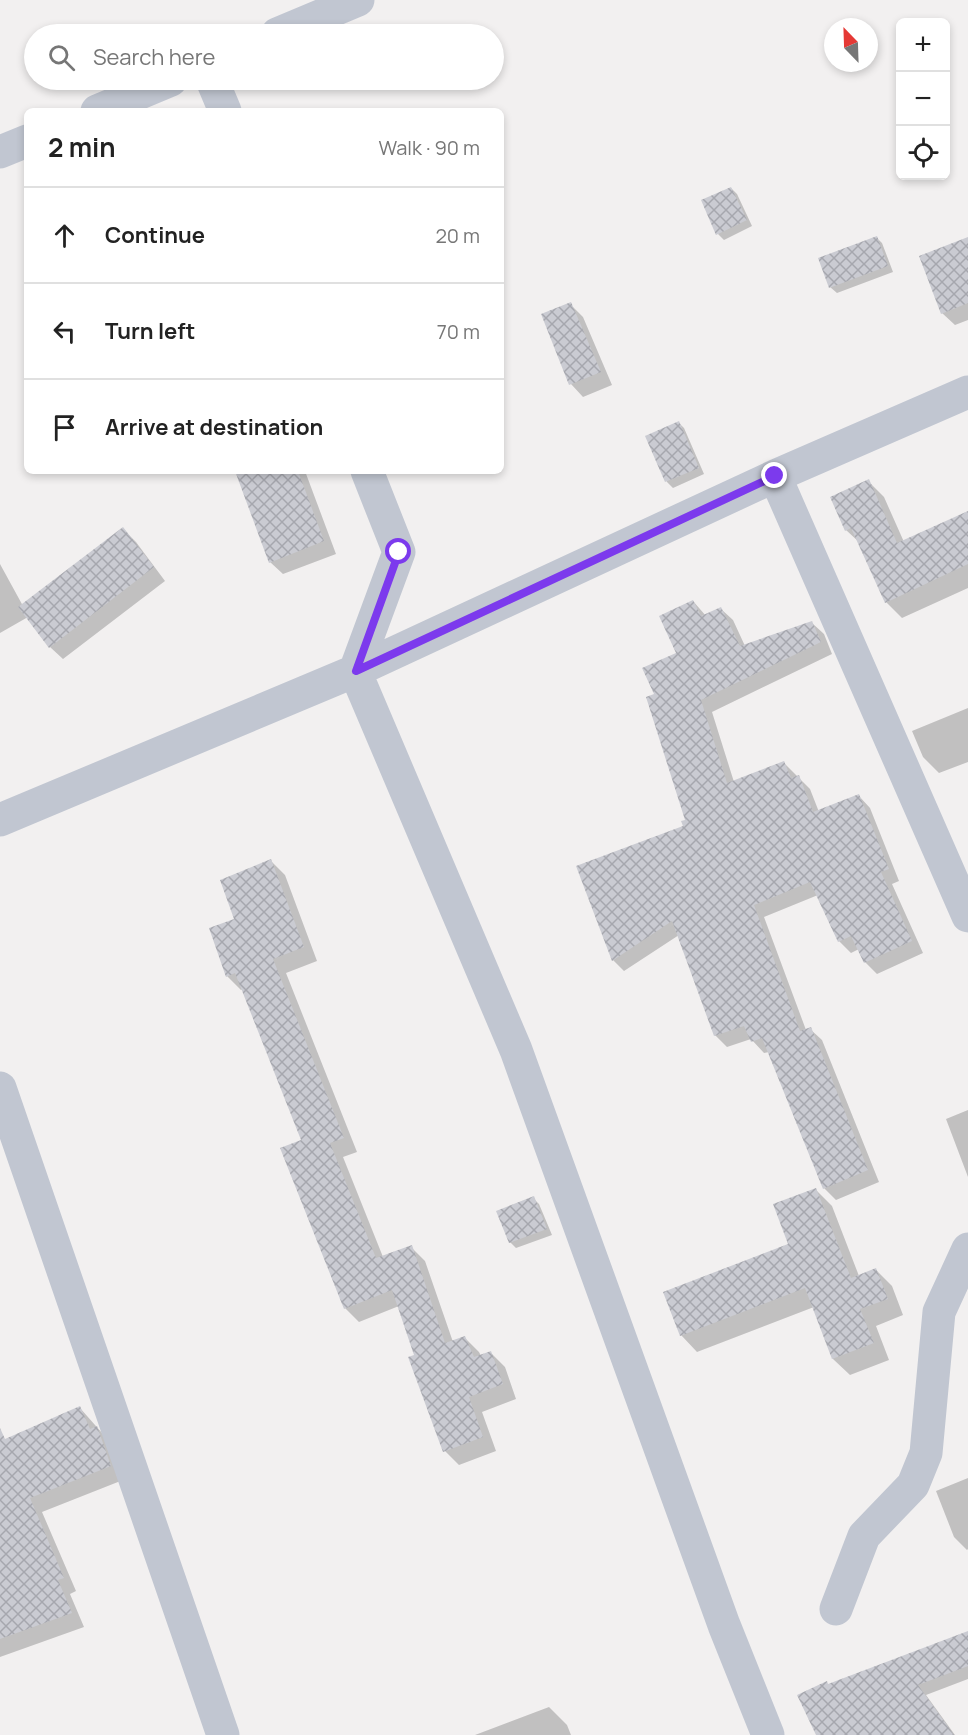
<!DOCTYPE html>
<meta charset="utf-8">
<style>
:root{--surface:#fff;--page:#f6f6f6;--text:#222;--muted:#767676;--line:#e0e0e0}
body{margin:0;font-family:Manrope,sans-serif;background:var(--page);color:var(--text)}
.controls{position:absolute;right:18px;top:18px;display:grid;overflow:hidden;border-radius:9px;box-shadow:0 3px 9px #0003}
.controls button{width:54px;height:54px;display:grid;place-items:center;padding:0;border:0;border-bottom:2px solid var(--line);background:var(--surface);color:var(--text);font:30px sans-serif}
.compass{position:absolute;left:824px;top:18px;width:54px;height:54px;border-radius:50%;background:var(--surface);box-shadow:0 3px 9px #0003;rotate:337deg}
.stop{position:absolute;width:18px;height:18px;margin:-14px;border:4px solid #7c3aed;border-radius:50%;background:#fff}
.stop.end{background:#7c3aed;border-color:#fff;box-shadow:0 2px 6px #0008}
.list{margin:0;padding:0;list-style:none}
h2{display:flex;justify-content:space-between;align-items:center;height:78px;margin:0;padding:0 24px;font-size:26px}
h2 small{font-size:20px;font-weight:400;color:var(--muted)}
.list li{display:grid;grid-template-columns:39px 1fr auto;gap:18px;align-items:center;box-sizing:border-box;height:96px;padding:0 24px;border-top:2px solid var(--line)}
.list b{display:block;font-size:22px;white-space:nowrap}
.list em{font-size:20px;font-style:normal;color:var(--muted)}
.icon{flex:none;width:33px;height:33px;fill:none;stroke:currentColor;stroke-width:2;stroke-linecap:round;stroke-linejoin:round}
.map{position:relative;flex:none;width:968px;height:1735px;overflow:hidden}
.search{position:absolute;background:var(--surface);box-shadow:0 3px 9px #0003;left:24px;top:24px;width:480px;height:66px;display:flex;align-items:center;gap:15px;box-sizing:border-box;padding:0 21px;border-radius:33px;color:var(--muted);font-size:22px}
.panel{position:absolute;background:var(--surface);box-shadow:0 3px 9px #0003;left:24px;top:108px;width:480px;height:366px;border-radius:9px}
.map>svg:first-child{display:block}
.shadow{fill:#0003}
.building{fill:url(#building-cross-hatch)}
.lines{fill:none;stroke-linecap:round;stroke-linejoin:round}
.minor{stroke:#c1c6d1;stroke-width:33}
.route{stroke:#7c3aed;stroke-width:8}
</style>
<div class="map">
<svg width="968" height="1735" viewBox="0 0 968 1735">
<defs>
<pattern id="building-cross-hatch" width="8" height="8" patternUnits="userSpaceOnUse" patternTransform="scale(1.5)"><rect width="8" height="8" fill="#cacbd2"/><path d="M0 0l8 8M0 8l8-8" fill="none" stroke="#a6a7ae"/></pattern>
</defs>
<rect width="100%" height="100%" fill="#f2f0f0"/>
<path class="shadow" d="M731,188L737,194L752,226L724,240L718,234Z
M876,237L882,243L893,272L837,293L830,287Z
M968,247V320L955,325L942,313Z
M570,304L583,317L612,385L583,397L571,384Z
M678,422L684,428L704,474L673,488L667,482L647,437Z
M236,471H305L336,554L283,574L270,562Z
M868,481L884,497L904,542L968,513V588L902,618L886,602L860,543L846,530Z
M123,529L136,542L165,581L63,659L50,647L28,617L0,633V564L23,606Z
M693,601L706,616L721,609L733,620L745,646L812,623L824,634L832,654L712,712L734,782L784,763L810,789L819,812L859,796L870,808L899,881L892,884L923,953L877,974L865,962L859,949L851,953L839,941L818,895L764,917L806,1030L810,1029L822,1040L879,1182L836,1200L824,1188L769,1052L764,1053L751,1039L727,1047L715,1035L679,935L624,971L613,960L686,821L656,694L678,654Z
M968,708V762L939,773L923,757L912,731Z
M271,861L285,875L317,961L286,973L357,1152L343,1157L383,1257L411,1247L425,1261L453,1342L465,1338L479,1352L481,1356L491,1353L505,1367L516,1399L482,1412L496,1451L459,1465L445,1451L399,1306L359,1322L345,1308L303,1141L243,989L241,990L227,976L236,920Z
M968,1110V1177L946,1119Z
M816,1190L832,1206L859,1276L876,1270L892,1286L903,1315L876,1326L889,1360L850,1375L833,1359L814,1307L697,1352L681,1335L790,1244Z
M533,1198L539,1204L552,1235L516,1248L510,1242Z
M80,1408L110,1442L123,1480L42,1512L76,1591L70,1594L84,1627L0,1657V1444Z
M968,1478V1549L967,1550L954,1537L936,1491Z
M968,1633V1679L926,1695L955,1735H823L829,1685Z
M549,1707L567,1725L571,1735H475Z"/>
<path class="building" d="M731,187L747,220L716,235L701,200Z
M877,236L888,266L829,288L818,258Z
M968,237V303L941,314L919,256Z
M571,302L601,372L569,385L541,314Z
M679,421L699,468L665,482L645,436Z
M235,471H298L324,541L269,563Z
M869,479L897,543L968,511V564L885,603L851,528L845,531L830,497Z
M123,527L154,567L49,648L18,607Z
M693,600L701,616L721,607L740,646L812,621L821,642L701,700L727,783L784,761L791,778L799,775L813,812L859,794L889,869L881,872L912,941L864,963L851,936L838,942L810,882L754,905L800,1031L811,1027L868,1170L823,1189L762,1038L751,1042L744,1026L714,1036L672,921L612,961L576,866L683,826L681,821L685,820L646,697L654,694L642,668L676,653L659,616Z
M271,859L304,947L273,959L344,1138L330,1143L376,1258L412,1245L445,1343L465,1336L474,1357L491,1351L503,1384L469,1397L483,1437L443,1452L408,1357L414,1355L392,1290L344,1309L280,1148L301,1140L235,973L226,977L209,928L234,919L220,880Z
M816,1188L851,1278L876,1268L888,1299L860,1309L874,1343L832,1359L805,1288L680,1336L663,1292L788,1244L773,1204Z
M534,1196L547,1229L509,1243L496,1211Z
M80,1406L90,1429L97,1426L111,1466L30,1498L64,1578L58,1580L72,1613L0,1639V1428L5,1439Z
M968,1631V1666L918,1685L954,1735H816L797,1695L827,1681L828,1684Z"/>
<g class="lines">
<path class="minor" d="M277,34L358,0
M212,80L225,111
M97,111L171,80
M0,152L27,141
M367,471L399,552L355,671L516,1050L724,1625L768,1735
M775,476L968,916
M0,820L355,671L775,476L968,392
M0,1088L223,1735
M836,1609L864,1536L913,1485L926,1453L939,1312L968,1249"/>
</g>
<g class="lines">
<path class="route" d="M399,552L356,671L775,476"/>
</g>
</svg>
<div class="controls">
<button>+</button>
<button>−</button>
<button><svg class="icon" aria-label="locate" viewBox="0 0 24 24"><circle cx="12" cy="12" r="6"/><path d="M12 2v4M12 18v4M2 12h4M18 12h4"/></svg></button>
</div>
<svg class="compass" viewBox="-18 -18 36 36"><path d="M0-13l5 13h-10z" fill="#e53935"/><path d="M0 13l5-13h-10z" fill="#767676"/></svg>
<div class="stop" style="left:399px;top:552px"></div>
<div class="stop end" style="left:775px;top:476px"></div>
<div class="search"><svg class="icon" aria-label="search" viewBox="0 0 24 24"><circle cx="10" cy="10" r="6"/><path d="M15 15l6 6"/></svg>Search here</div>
<section class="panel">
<h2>2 min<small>Walk · 90 m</small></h2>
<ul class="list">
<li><svg class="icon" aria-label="ahead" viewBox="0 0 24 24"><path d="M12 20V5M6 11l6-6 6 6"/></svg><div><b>Continue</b></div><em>20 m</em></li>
<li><svg class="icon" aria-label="left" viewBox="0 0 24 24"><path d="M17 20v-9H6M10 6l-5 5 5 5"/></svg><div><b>Turn left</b></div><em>70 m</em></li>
<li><svg class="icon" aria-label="arrive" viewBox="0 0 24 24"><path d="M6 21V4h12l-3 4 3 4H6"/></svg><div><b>Arrive at destination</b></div></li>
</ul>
</section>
</div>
